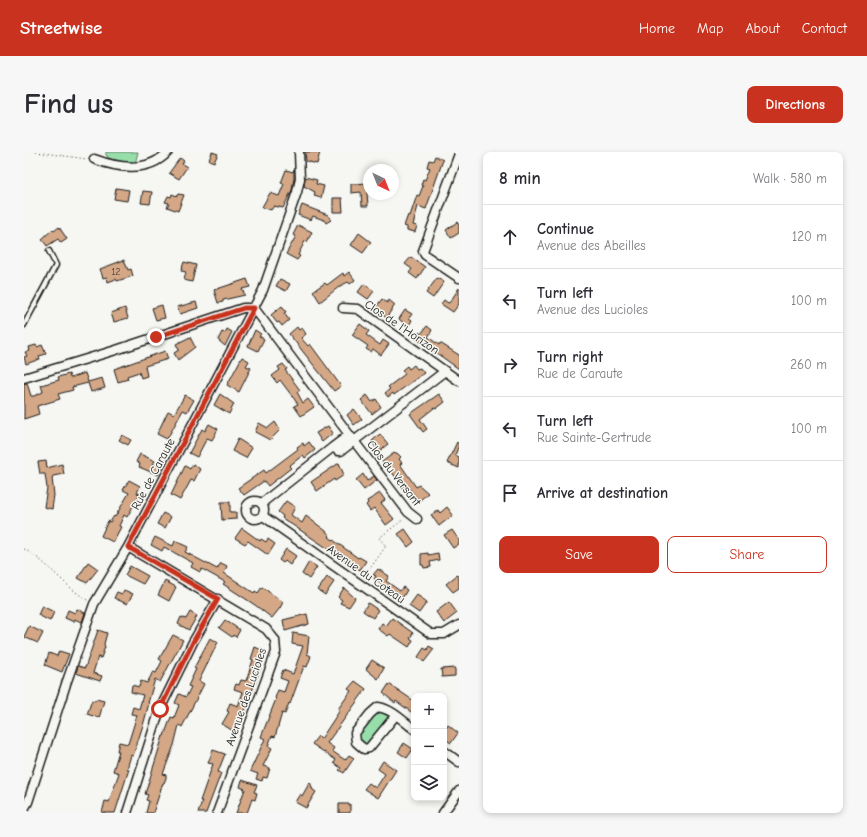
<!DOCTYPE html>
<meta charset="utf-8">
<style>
:root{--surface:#fff;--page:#f7f7f7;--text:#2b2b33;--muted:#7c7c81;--line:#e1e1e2;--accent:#c8321e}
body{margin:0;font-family:"Comic Neue",sans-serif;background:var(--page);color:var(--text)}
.controls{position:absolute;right:12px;bottom:12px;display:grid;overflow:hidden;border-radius:8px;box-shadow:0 2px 6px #0003}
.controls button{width:36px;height:36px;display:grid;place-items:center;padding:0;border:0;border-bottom:1px solid var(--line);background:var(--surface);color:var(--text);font:20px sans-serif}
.compass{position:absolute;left:339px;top:12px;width:36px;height:36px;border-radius:50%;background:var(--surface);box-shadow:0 2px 6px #0003;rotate:137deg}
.stop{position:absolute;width:12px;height:12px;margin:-9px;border:3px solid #c8321e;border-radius:50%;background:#fff}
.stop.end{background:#c8321e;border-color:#fff;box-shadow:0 1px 4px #0008}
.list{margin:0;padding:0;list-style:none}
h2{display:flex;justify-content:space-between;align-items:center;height:52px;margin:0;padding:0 16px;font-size:17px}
h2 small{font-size:13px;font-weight:400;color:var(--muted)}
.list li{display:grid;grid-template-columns:26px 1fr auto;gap:12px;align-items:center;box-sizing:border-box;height:64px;padding:0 16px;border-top:1px solid var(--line)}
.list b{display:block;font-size:15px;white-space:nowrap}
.list p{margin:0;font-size:13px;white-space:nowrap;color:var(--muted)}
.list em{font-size:13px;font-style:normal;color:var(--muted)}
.actions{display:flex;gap:8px;padding:12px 16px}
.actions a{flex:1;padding:9px 0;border:1px solid var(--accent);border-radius:8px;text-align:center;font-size:14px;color:var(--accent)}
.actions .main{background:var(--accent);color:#fff}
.icon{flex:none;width:22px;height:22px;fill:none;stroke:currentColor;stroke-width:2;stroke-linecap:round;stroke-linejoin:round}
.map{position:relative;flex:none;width:435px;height:661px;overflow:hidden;border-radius:8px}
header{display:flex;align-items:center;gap:24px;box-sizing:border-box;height:56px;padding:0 20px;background:var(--accent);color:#fff}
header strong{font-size:19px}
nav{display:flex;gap:22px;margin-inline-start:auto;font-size:14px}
.intro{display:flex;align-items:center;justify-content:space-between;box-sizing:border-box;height:96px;padding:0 24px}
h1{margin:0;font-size:28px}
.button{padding:10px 18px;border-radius:8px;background:var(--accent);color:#fff;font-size:14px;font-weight:700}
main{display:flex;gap:24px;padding:0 24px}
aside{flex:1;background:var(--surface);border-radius:8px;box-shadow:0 2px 6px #0003}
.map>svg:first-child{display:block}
.green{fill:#98deaa;stroke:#5a7d63}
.building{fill:#d4a886;stroke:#1c1c1c}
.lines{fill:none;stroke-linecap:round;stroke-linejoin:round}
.lane-casing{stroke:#1c1c1c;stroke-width:7}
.street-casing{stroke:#1c1c1c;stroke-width:11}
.path{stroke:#1c1c1c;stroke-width:1;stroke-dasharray:1 3;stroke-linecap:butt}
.lane{stroke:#f6f6f2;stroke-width:4}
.street{stroke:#f6f6f2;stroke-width:8}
.route{stroke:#c8321e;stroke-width:5}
.labels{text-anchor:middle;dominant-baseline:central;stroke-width:3;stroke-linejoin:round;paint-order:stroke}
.number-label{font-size:10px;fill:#4a3f36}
.street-label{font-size:12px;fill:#1c1c1c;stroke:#f6f6f2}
</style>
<header>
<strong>Streetwise</strong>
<nav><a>Home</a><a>Map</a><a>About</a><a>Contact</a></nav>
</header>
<div class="intro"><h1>Find us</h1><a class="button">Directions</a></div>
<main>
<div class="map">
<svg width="435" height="661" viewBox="0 0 435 661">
<rect width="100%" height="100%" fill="#f6f6f2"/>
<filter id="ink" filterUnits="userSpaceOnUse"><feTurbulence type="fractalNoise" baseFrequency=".025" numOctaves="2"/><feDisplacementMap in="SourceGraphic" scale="8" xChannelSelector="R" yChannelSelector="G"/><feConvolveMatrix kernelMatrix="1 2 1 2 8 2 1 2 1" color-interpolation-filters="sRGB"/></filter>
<g filter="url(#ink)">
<path class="green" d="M82,0H114L111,12L86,7L82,3Z
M355,558L362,560L366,565L345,593L337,592L333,581L336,582Z"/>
<path class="building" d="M188,0L194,2L190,10L185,8Z
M281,0H296L293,12L282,9Z
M411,4L419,8L402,57L394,54L389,73L393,74L391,80L383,78V75L380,74L384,63L386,64L393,43L395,44L399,34L397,33L399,27L401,28L406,16L403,15L405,8L409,9Z
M156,6L160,9L158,12L163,15L155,27L145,21Z
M270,17V26L268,38L259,56L250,54L247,58L238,55L246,41L255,44L260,32L257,31L262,18L269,20Z
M281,25L293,28L292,32L300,34L297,46L290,44L291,40L280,34Z
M345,31V40H343L344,54H338L337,40L327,41V32Z
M92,36L105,38L103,49L90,47Z
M119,39L128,40L126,52L117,51Z
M148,42L153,44L154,42L160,43L154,59L143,55L145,51L141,50L144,44L147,45Z
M309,46H318L319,60H309Z
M278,53L304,63L307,68L302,71L300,68L289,64L287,68L274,63Z
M433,70L435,73V81L427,86L422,78Z
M274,73L288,80L283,90L281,89L274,103L276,104L273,108L262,102L272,84L269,83Z
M35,75L43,87L37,91L34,87L23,94L18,87L29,77L30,79Z
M335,81L347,90L339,101L327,93Z
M387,105L401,115L393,127L385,121L388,117L381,112Z
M100,108L104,118L107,117L109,124L93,129L92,127L84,130L83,125L79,126L76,117Z
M160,110L172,113L168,130L160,128L162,120L157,119Z
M325,120L331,128L326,132L324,130L316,134L296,150L289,139L301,131L303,133L319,121L320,124Z
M413,126L420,130L409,146L402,141Z
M223,127L226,135L218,137L221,143L199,148V150L194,151L190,138Z
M256,127L266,132L262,139L252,134Z
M340,132L350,139L344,147L334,140Z
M435,136V152L429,160L417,152L420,148L424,151L426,150Z
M358,147L363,151L365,148L371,153L362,166L352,155Z
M172,150L174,156L156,162L153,155Z
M138,153L141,166L132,168L128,156Z
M258,154L262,160L260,161L265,168L258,174L255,170L253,171L247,163Z
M101,156L104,166L90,170L87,161Z
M381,158L388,162L385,166L388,168L384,175L375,167Z
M336,172L345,179L342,183L356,193L359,188L365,192L357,203L349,197L347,200L342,197L344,194L328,183Z
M403,174L408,178L404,185L415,193L416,191L435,203V217L391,186L395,180L397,182Z
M273,175L275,178L278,176L282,182L277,186L284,194L286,192L317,234L310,239L265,182Z
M203,177L208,180L201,194L194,188L198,180L201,181Z
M231,178L237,182L235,184L240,187L234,199L224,194Z
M166,185L171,195L154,208L150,201L155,198L152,192Z
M12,193L13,195L18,193L22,202L15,204L16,207L2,212L0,205L3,204L1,200L6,199L5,195Z
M141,199L144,207L121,214L123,224L117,226L115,220L103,224L104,227L94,230L90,217Z
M218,205L225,209L222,214L227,216L215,240L203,233Z
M259,212L263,217L261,218L276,238L273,240L279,251L284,247L290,255L277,264L270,254L274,252L256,228L253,231L248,224L256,218L254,215Z
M390,213L393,217L396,216L400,221L370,243L369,241L364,245L361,241L366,237L364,235L381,222L378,218L383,214L385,217Z
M61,221L64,230L78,226L81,236L67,240L64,231L48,235L49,238L34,242L36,247L13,254L15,262L0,267V231H3L7,244H10L19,240L17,233L35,228L34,225L45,222L46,226Z
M196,242L210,252L205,262L190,253Z
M415,242L421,250L412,257L410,256L396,267L403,277L399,280L386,262Z
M161,243L170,248L163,260L159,258L143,287L133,282L144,259L150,262Z
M343,243L348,250L352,247L357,255L348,262L337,248Z
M330,257L338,267L330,273L323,263Z
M251,270L256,278L246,288L231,280L235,271L244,276Z
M185,272L194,277L188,288L183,286L173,305L165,301L178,277L181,279Z
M304,274L309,281L298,290L292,281Z
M356,282L364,292L354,300L348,289Z
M98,283L107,288L104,293L95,288Z
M214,287L228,296L222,306L208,299Z
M285,290L291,298L281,306L279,303L265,314L267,316L244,334L240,329L220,343L214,336L240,318L242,321L274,297L273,295L279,291L280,294Z
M433,290L435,293L431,303L435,305V316L423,311Z
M370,301L371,302L373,301L377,305L375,307L378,311L376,312L392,335L395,333L404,341L395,349L382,333L378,336L375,332L376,331L367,319L365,320L358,310Z
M116,302L131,309L129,312L138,316L134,323L115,315L116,312L112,310Z
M22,309L23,316L38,312L40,322L29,324L28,326L30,343L28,357L20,355L23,336L21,322H16L14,310Z
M315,311L320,323L311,329L310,327L293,339L287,330Z
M169,312L176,317L170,329L167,328L156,348L147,343L161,314L166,317Z
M339,322L343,329L350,324L353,328L340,338L332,328Z
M105,328L116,334L113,341L116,342L103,365L100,363L95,374L97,375L89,390L77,384L84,369L86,370L90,364L91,365L105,341L99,338Z
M356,341L361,348L357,351L370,367L362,373L350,356L346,359L342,353L344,351L343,349Z
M262,349L271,355L267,363L278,371L282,364L302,379L306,384L305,385L334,406L335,405L342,409L336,418L258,366L259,364L254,360Z
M197,350H206V360H212V367L198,368Z
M423,355L429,363L415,374L407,363L414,358L416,361Z
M139,361L147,365L141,376L133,372Z
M218,376L236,389L237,387L242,390L244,387L251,392L244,403L224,389L221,392L211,386Z
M381,377L390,390L384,395L374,382Z
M428,378L435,388V392L429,396L420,383Z
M131,385L149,394L151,389L164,395L161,400L193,417L197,411L203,414L200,421L230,441L231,439L234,441L238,435L259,450L256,456L248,466L231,453L202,434L199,432L201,430L178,417L176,420L167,415L169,411L140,395L138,399L127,393Z
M262,397L272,404L266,413L261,409L259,411L255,408Z
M404,401V403L414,401L415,408L406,410L407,415L400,416L399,413H397V402Z
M64,410L74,417L63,431L54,426Z
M285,410L293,415L285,427L278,422Z
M106,414L124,424L119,432L101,423Z
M354,417L365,424L362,429L376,439L379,435L383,438L377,448L350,427L352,424L349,423Z
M433,423L435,427V436L429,440L422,432Z
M303,425L310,430L301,443L294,438Z
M141,429L152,435L145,449L134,443Z
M320,436L331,446L325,455L316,451L318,448L314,445Z
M100,438L109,442L103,452L90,446L93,440L98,442Z
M393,443L403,450L395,461L385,454Z
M425,450L433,461L420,471L412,460Z
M344,451L354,458L349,466L339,459Z
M18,454L30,460L26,469L14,463Z
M53,457L61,461L58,470L50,467V470L41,466L44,458L51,461Z
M166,460L173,464L165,478L154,472L157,465L162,467Z
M283,462L285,472L261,479L259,468Z
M368,466L389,481L386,486L389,488L385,495L366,482L364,484L354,477L358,471L362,474Z
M201,468L216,478L212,485L209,483L208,485L195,476Z
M5,474L19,481L14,491L0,485Z
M74,478L83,481L80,492L81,495L77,506L74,505L69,521L78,524L76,529L52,521L54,514L61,516Z
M269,481L285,484L283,502L287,504L283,515L280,514L266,552L265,551L261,562L258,561L251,585L248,584L244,594L248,596L239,614L246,616L243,626L239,625L238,629L232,627L234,622L226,619L241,587L237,585L252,547L251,546L254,538L260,540L264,529L256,526L259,518L269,522L279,494L268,492Z
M149,483L159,488L136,530L131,527L124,551H125L120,570L109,604L107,603L103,617H105L91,661H78L81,649L85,650L95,621L89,619L95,599H93L95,590L104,592L113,563L107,562L109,555L115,557L119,543L107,540L108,533L115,535L117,529L123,531L129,520L132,521L138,509L135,507Z
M186,486L194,490L175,529L180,532L158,575L155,573L150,593L139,622L142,623V626L140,631H139L129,661H122L125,649L122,648L124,643L121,642L139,584H140L147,565L150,566L155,553L151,551L155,542L162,545L167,535L164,534L172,517L170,516Z
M405,494L410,497L400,510L394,505L400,496L403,498Z
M231,495L242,500L220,562L209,579L198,572L205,560L203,559L206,551L214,554L219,540L210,537L212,532L215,533L217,528L222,529L229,508L227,507Z
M35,499L45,502L38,520L21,513L25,501L33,504Z
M348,508L360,516L354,527L342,517Z
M431,516V524L418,525L417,517Z
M331,529L342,537L303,591L310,596L308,599L321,608L325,603L330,606L320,621L315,618L317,616L310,611L312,608L288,592L294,584L297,587L316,558L314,557L327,539L324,537Z
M365,532L390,549V562L372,549L371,551L359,541Z
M72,547L80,549L75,566L63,562L68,548L71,549Z
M424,573L434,581L427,591L420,586V579Z
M380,591L389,597L383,606L374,600Z
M189,598L201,602L194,620L197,621L182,661H174L178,649H176L189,612L184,611Z
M359,609L372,618L354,646L340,637L345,631L352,636L361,622L354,617Z
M218,628L233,633L230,640L233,641L231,648L228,647L223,661H212L221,637L216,635Z
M286,630L289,638L292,640L282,656L271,650L276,642L278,644Z
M315,652H326V661H315Z"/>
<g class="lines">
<defs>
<path id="lane" d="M0,173L32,113L25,99"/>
<path id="street" d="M435,2L399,99L401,103L435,126
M70,7C94,16 124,21 144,0
M319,156L334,157L421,219
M0,226L92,198L219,156H230L330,289L421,219L435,229
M325,283L309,295L314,299H317L330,289L384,360L393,367
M222 358a9 9 0 1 1 18 0a9 9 0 1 1-18 0Z
M238,351L309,295
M239,364L407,482H420L435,473
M104,395L242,477L251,488L252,500L193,661
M372,563L345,596L340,597L332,590L331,581L346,562L354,555C368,557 379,569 390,577
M420,599L435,610
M0,657L4,650L42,532L70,452L104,395L239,138L273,40L276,27L275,0
M103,661L136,557L169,490L194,447
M419,661L435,639"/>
</defs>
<use href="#lane" class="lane-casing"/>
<use href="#street" class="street-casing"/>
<path class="path" d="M12,0L63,7
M0,397C25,411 39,433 63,448
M340,425L362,394L355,386L380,367"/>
<use href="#lane" class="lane"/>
<use href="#street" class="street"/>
</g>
</g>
<g class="lines" filter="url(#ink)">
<path class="route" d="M132,185L220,156H230L104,395L194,447L169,490L136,557"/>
</g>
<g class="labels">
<g class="number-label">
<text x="92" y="120">12</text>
</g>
<g class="street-label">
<text transform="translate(378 175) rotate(34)">Clos de l'Horizon</text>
<text transform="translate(370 321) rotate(52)">Clos du Versant</text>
<text transform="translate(129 322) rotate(-62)">Rue de Caraute</text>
<text transform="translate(342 422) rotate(35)">Avenue du Coteau</text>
<text transform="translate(222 545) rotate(-71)">Avenue des Lucioles</text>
</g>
</g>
</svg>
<div class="controls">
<button>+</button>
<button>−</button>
<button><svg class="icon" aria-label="layers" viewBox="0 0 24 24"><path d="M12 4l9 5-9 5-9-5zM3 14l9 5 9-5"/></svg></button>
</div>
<svg class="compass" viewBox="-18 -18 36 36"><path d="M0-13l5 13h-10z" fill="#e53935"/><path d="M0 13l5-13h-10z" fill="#7c7c81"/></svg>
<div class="stop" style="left:136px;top:557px"></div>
<div class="stop end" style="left:132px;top:185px"></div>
</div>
<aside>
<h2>8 min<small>Walk · 580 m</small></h2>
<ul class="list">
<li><svg class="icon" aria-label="ahead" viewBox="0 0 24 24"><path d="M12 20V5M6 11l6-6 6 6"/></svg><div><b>Continue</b><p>Avenue des Abeilles</p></div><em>120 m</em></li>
<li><svg class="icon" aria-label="left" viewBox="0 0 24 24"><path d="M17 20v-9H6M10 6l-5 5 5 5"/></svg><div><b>Turn left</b><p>Avenue des Lucioles</p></div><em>100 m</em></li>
<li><svg class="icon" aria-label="right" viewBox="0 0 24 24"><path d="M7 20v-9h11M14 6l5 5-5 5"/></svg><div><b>Turn right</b><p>Rue de Caraute</p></div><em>260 m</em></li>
<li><svg class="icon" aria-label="left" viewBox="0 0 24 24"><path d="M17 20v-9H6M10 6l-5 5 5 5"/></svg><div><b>Turn left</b><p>Rue Sainte-Gertrude</p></div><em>100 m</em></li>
<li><svg class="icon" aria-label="arrive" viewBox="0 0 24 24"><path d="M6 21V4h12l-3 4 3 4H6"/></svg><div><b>Arrive at destination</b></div></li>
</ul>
<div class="actions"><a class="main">Save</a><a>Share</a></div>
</aside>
</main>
